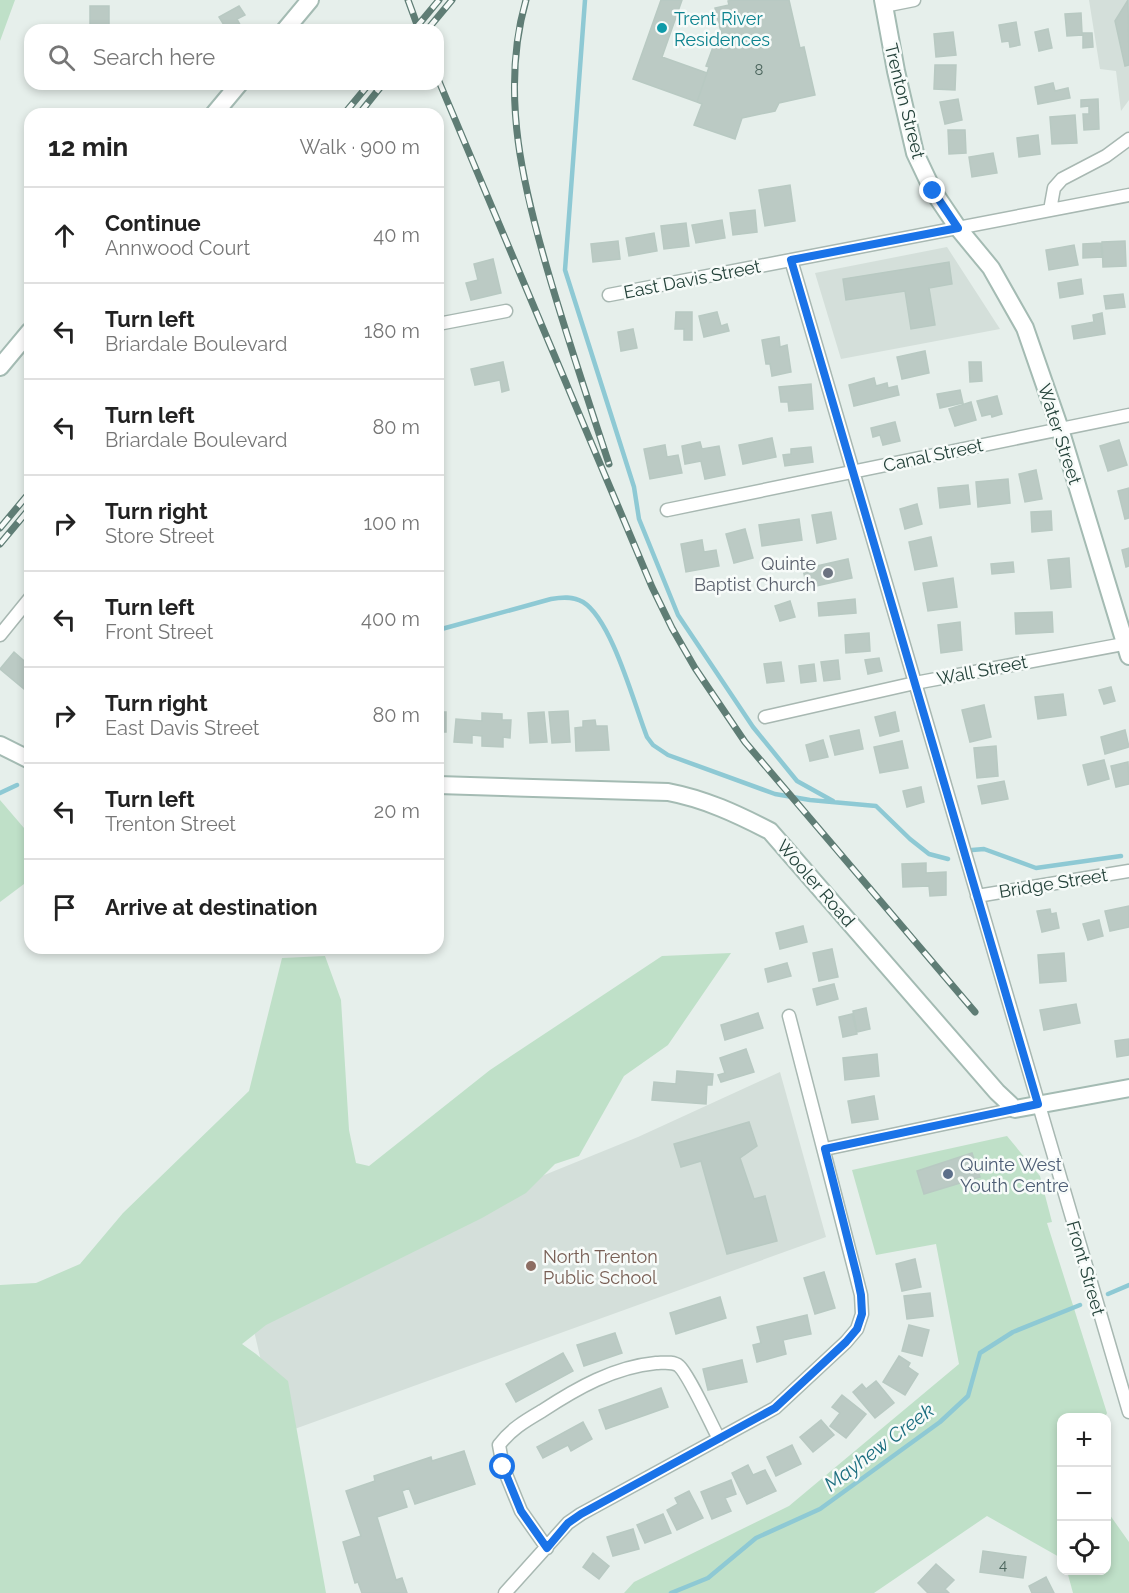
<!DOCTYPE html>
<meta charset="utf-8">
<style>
:root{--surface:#fff;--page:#f6f6f6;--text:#222;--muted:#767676;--line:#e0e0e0}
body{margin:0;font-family:Raleway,sans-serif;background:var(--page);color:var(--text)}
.controls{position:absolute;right:18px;bottom:18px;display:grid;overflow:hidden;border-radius:12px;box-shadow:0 3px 9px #0003}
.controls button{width:54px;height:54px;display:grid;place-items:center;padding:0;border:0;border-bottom:2px solid var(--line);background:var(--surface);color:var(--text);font:30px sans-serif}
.stop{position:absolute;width:18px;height:18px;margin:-14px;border:4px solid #1a73e8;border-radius:50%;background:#fff}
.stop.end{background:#1a73e8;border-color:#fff;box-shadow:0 2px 6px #0008}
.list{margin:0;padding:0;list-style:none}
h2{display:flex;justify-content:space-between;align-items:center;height:78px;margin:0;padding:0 24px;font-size:26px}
h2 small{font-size:20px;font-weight:400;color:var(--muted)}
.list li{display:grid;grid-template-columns:39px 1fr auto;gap:18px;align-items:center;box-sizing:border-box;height:96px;padding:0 24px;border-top:2px solid var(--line)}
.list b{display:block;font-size:22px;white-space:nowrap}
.list p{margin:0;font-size:20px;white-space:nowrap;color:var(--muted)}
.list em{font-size:20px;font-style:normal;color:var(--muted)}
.icon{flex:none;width:33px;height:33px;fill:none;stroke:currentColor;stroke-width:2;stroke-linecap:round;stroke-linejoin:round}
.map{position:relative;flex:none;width:1129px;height:1593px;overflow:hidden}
.search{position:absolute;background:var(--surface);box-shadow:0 3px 9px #0003;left:24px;top:24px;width:420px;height:66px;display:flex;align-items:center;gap:15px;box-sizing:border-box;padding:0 21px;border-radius:18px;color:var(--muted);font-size:22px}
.panel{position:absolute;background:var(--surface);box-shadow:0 3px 9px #0003;left:24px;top:108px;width:420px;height:846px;border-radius:18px}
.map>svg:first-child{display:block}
.built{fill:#d4dfda}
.green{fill:#bfe0c8}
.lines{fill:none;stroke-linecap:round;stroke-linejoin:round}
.stream{stroke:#8ec9d4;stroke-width:4.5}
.building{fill:#bbcac4;stroke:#b8c9c2;stroke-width:1.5}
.street-casing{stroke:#a8b8b2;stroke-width:15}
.secondary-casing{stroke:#a4bbb3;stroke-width:20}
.street{stroke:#fff;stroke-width:12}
.secondary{stroke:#fff;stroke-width:16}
.rail-casing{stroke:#5f7d75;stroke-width:7}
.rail{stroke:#f7fbf9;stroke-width:4.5;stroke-dasharray:14;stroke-linecap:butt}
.route{stroke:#1a73e8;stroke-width:8}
.culture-dot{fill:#0f9aa8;stroke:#f7fbf9;stroke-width:2}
.worship-dot{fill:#6b7280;stroke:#f7fbf9;stroke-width:2}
.service-dot{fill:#5c6f8a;stroke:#f7fbf9;stroke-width:2}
.education-dot{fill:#8d6e63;stroke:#f7fbf9;stroke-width:2}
.labels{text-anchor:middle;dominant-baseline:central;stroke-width:5;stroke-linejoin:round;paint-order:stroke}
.number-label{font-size:15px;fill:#4a645c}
.culture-label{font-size:18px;fill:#0d838f;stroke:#f7fbf9;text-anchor:start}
.street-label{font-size:18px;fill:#24423a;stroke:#f7fbf9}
.worship-label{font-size:18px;fill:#5b616d;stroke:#f7fbf9;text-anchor:end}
.service-label{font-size:18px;fill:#4e5e75;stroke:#f7fbf9;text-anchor:start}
.education-label{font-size:18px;fill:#785e54;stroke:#f7fbf9;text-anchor:start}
.water-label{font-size:20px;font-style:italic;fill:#1c6f80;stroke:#f7fbf9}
</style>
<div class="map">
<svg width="1129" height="1593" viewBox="0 0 1129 1593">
<rect width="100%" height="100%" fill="#e6efeb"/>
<path class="built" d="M1089,0H1129V100L1121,111L1116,71L1100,69Z
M947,247L1000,329L841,359L815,273Z
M780,1072L826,1237L278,1435L246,1296L638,1137Z"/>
<path class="green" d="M0,0H15L0,41Z
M0,800L30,835V866L28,881L0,902Z
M731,953L668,1045L624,1076L579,1156L555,1164L526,1193L482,1218L266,1325L242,1344L256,1354L288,1381L326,1593H0V1285L36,1283L80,1264L123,1213L249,1091L282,958L325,956L341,1000L349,1130L356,1163L369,1166L490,1070L662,956Z
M1007,1136L1040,1176L1052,1222L1047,1223L1107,1413L1105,1417L1062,1418L1061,1558L987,1516L874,1593H624L634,1582L789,1506L959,1364L936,1244L876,1255L852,1170Z
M1107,1511L1129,1542V1593H1073L1067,1571L1106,1570Z"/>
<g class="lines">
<path class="stream" d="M585,0L565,270L634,487L639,519L678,615L753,727L797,781L833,801
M438,630L551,599C562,597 573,596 583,602C612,620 634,704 647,737L653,745L668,755L775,794L810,800L876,806L910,839L929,854L948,859
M0,793L17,785
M972,850L984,849L1036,868L1121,856
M1108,1294L1129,1285
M671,1593L708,1578L756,1538L820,1509L940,1422L968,1396L980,1353L1013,1332L1080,1305"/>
</g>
<path class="building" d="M661,0H682L662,57L707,73L697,102L633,79Z
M732,0H789L800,48L804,47L815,95L779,103L775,111L742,118L735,139L694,125L702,104L697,102L709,67L706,66L713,47L724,44L715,8L729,5L728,1Z
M1128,0L1129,65L1125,66L1115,21Z
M90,6H109V26H90Z
M239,6L245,15L237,19L243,30H227L219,17Z
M1081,13L1082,33H1092L1093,47L1083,48V35L1067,36L1065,14Z
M1016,22L1020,45L1010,47L1009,41L1002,42L999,25Z
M1048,29L1052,48L1039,51L1035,32Z
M953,32L956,55L936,57L934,34Z
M935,65H956L955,90L934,89Z
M1053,83L1055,91L1068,88L1070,98L1038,104L1035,87Z
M958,99L962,120L945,124L940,102Z
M1098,99L1099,129L1084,130L1083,114H1089V106L1081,107V100Z
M1075,115L1077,143L1052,144L1050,117Z
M948,130H965L966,153L949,154Z
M1038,135L1040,154L1019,157L1017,138Z
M993,153L997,173L972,177L969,157Z
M790,185L795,221L765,226L759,190Z
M755,210L757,232L733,235L730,213Z
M722,220L725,238L696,243L692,225Z
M686,223L689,246L664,249L661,226Z
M654,233L657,251L629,256L626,238Z
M618,241L620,259L593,262L591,244Z
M1125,241L1126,266L1103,267L1102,242Z
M1101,243L1102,257L1083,258V244Z
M1074,245L1078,265L1049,270L1046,250Z
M493,259L501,293L471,300L466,283L478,280L474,264Z
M949,262L952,284L929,288L935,325L911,329L905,291L846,300L843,279Z
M1081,279L1083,294L1060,298L1058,283Z
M1123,294L1125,307L1106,309L1104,296Z
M676,312H692V340H684V329H675Z
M717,312L721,326L727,324L729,331L704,337L699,316Z
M1102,313L1105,334L1074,339L1072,326L1094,322L1093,315Z
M633,329L637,348L621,351L618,332Z
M779,337L780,347L787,345L791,372L772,376L770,364H766L762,340Z
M925,351L929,373L902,379L897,357Z
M503,362L509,390L502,392L500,380L475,385L471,369Z
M969,362H981L982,381L970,382Z
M874,378L876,386L887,383L888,388L897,386L899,395L854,406L849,385Z
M811,384L813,409L789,411L788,402H781L779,387Z
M960,390L963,403L940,408L937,394Z
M997,396L1002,414L992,417L991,414L982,416L977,401Z
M971,402L976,420L955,426L949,409Z
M895,422L900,441L883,445L880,435L873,437L871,428Z
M772,438L776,457L743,464L739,445Z
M1119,440L1127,465L1108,471L1100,446Z
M700,442L702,449L719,446L725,475L705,479L701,461L685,464L682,446Z
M665,445L667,457L678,455L682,473L650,479L644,449Z
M811,447L813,462L785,466L783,455L791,454V449Z
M1036,470L1042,499L1025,502L1019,474Z
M1008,479L1010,503L978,507L976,482Z
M968,485L970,504L940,508L938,488Z
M1129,488V518L1125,519L1118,491Z
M917,504L922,524L905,529L900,509Z
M1051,511L1052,530L1032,532L1031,512Z
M831,512L836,539L817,543L812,515Z
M799,519L802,540L762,546L759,525Z
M745,529L753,558L734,563L726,534Z
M931,537L937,566L915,570L909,542Z
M702,540L704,552L716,550L719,566L686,572L681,544Z
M1129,548V566L1126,567L1122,550Z
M1069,558L1071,587L1051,589L1048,560Z
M848,559L852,578L807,588L803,569Z
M1013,562L1014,572L992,574L991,564Z
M953,578L957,607L928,611L923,583Z
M855,599L856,613L819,616L818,603Z
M790,601L795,617L780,621L775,606Z
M1052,612L1053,632L1016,634L1015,613Z
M960,622L962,650L941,653L938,625Z
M869,633L870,651L846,653L845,635Z
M14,652L30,666V683L24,689L0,669Z
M879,658L882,671L868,674L865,660Z
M838,660L840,679L824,681L821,662Z
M781,662L784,681L767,683L764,664Z
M814,664L816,681L801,683L799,666Z
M1111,687L1115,701L1104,704L1099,690Z
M1063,694L1066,715L1038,719L1035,697Z
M984,705L991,737L970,742L962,710Z
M568,711L570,742L552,743L549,712Z
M438,712H446V732H438Z
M544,712L547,742L530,743L528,713Z
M895,712L899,731L880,736L875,717Z
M482,713L502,714V720H511L510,738L503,737V747L482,746V736L472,735V743L454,742L456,719L482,721Z
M595,720L596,726H607L609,750L576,751L575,728L583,727V721Z
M859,730L863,749L835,755L830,736Z
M1125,730L1129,747L1105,754L1101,737Z
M823,740L828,757L810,761L806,745Z
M902,741L908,768L880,773L874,747Z
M996,746L998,776L977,778L974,748Z
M1104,760L1109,779L1088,785L1083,765Z
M1128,762L1129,784L1116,787L1111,766Z
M1004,781L1008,799L982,804L978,786Z
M921,787L924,802L907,807L903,791Z
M926,863V873L946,872V895L930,896L929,886L903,887L902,864Z
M1129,906V927L1110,931L1105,911Z
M1050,909L1051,914L1056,913L1059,928L1042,932L1037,911Z
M1099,920L1103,936L1088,940L1083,924Z
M803,926L807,942L780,949L776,933Z
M832,949L838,977L819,981L813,953Z
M1064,953L1066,981L1040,983L1038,955Z
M787,963L791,976L768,982L765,969Z
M834,984L838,999L817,1005L813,989Z
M1076,1004L1080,1023L1044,1030L1040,1010Z
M866,1008L870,1029L857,1032L853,1011Z
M758,1013L763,1028L725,1040L721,1025Z
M852,1014L857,1034L843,1037L839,1017Z
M1129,1039V1055L1117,1057L1115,1041Z
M746,1049L754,1072L721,1082L718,1075L725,1073L720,1058Z
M877,1054L879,1076L845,1080L843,1058Z
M677,1071L713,1074L712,1085H707L706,1104L652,1100L654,1082L676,1084Z
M874,1096L878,1119L852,1123L848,1101Z
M749,1122L757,1146L740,1158L754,1199L765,1196L777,1241L727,1254L701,1161L681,1167L674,1144Z
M972,1153L980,1177L924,1194L917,1171Z
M915,1259L921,1287L902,1291L896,1264Z
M824,1272L835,1308L815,1314L804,1278Z
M930,1293L933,1316L907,1319L904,1296Z
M720,1297L726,1318L676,1334L670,1313Z
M807,1315L811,1334L783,1340L786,1354L757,1362L753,1345L761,1343L757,1327Z
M909,1325L929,1330L922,1356L902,1351Z
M615,1333L622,1353L584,1366L577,1345Z
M563,1353L573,1371L516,1402L506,1384Z
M899,1356L910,1363L908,1367L918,1374L905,1395L883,1382Z
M742,1360L747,1382L708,1390L703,1369Z
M876,1381L894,1403L875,1418L853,1392L862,1384L866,1389Z
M661,1388L668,1407L606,1429L599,1410Z
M842,1395L866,1414L846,1438L830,1426L840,1413L832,1407Z
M821,1420L834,1435L813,1452L800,1437Z
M583,1422L592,1439L571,1451L568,1445L543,1458L537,1447Z
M792,1445L801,1464L776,1476L767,1457Z
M464,1451L475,1484L415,1504L409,1488L402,1491L407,1507L377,1517L396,1580L402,1578L407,1593H362L358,1582L355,1583L343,1542L361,1536L346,1491L375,1481L374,1476L431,1457L432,1461Z
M748,1465L753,1475L765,1470L776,1491L747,1504L732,1473Z
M731,1480L736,1494L725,1498L731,1511L712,1519L701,1492Z
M689,1491L703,1518L677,1530L667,1510L678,1504L675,1498Z
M663,1514L671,1533L645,1543L637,1525Z
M633,1529L639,1549L613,1556L607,1537Z
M983,1551L1026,1557L1023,1578L980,1572Z
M593,1553L609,1566L599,1579L583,1567Z
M936,1564L954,1580L945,1589L949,1593H928L918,1583Z
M1046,1577L1054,1593H1032L1029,1586Z"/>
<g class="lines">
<defs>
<path id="street" d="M884,6L914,0
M1050,210L1054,188L1062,179L1106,156L1129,139
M791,260L1129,1412
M609,295L1129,195
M438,324L506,311
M667,510L1129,415
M0,635L30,598
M765,717L915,683L1129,643
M977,896L1129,871
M825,1149L1015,1109
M547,1548L521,1511L503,1467L499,1445C511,1429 525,1421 542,1411C577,1388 614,1367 656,1363C663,1363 673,1361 679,1366C689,1375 711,1424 719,1439
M505,1593L568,1523L581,1514L775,1408L846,1342L857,1329L862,1314L861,1295L789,1016"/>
<path id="secondary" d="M883,0L896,71L915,153L933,191L958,228L991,268L1025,328L1060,429L1129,656
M285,30L310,0
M214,114L239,84
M0,367L30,331
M0,745L30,760
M438,785L668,792C705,799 737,814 770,831L997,1092L1015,1109L1129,1088"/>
</defs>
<use href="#street" class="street-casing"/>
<use href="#secondary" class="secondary-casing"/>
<use href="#street" class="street"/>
<use href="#secondary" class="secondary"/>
<defs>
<path id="rail" d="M408,0L419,30
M526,0C499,94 524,191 551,282C569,343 589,403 609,464
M414,30L439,0
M427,30L452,0
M438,79L652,587L672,628L695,668L745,742L975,1012
M344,114L369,84
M359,114L383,84
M0,528L30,492
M0,544L30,508"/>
</defs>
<use href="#rail" class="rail-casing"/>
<use href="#rail" class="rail"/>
</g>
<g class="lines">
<path class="route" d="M503,1467L521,1511L547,1548L568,1523L581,1514L775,1408L846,1342L857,1329L862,1314L861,1295L857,1276L825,1149L1038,1104L791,260L958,228L933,191"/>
</g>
<circle class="culture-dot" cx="662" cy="28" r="6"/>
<circle class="worship-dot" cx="828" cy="573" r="6"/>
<circle class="service-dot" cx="948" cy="1174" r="6"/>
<circle class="education-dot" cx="531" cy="1266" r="6"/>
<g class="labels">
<g class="number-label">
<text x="759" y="70">8</text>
<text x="1003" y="1565">4</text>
</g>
<g class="culture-label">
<text x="674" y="18">Trent River<tspan x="674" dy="21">Residences</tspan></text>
</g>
<g class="street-label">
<text transform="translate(905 101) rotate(76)">Trenton Street</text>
<text transform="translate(692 279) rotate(-11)">East Davis Street</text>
<text transform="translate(1060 434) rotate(72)">Water Street</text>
<text transform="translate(933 455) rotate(-12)">Canal Street</text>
<text transform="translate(982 670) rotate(-11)">Wall Street</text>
<text transform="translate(816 883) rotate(49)">Wooler Road</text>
<text transform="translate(1053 883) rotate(-9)">Bridge Street</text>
<text transform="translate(1086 1268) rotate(74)">Front Street</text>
</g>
<g class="worship-label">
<text x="816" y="563">Quinte<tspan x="816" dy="21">Baptist Church</tspan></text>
</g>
<g class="service-label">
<text x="960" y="1164">Quinte West<tspan x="960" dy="21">Youth Centre</tspan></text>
</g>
<g class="education-label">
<text x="543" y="1256">North Trenton<tspan x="543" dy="21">Public School</tspan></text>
</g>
<g class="water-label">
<text transform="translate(879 1447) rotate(-37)">Mayhew Creek</text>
</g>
</g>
</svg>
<div class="controls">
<button>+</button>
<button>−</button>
<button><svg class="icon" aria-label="locate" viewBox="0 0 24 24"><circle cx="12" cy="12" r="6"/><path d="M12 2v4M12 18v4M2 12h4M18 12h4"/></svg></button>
</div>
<div class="stop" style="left:503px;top:1467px"></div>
<div class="stop end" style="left:933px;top:191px"></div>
<div class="search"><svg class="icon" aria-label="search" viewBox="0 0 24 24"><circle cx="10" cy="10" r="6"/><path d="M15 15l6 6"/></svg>Search here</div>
<section class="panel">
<h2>12 min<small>Walk · 900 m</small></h2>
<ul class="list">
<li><svg class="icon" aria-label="ahead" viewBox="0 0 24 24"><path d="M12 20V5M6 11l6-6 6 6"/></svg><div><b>Continue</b><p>Annwood Court</p></div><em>40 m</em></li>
<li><svg class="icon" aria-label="left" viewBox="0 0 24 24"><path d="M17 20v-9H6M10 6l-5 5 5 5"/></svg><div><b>Turn left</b><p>Briardale Boulevard</p></div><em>180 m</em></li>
<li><svg class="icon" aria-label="left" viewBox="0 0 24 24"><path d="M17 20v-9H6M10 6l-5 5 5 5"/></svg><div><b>Turn left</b><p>Briardale Boulevard</p></div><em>80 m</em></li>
<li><svg class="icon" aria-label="right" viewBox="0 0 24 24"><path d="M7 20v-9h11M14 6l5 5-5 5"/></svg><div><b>Turn right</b><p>Store Street</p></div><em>100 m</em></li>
<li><svg class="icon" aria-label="left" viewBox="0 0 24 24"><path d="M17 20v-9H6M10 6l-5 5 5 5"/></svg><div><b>Turn left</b><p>Front Street</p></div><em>400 m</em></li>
<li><svg class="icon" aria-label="right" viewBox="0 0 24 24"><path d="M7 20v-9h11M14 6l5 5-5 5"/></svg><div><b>Turn right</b><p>East Davis Street</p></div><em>80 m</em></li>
<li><svg class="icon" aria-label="left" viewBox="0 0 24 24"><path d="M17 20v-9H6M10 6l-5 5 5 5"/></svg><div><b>Turn left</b><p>Trenton Street</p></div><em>20 m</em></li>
<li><svg class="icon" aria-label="arrive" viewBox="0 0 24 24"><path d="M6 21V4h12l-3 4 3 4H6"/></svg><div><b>Arrive at destination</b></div></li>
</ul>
</section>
</div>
